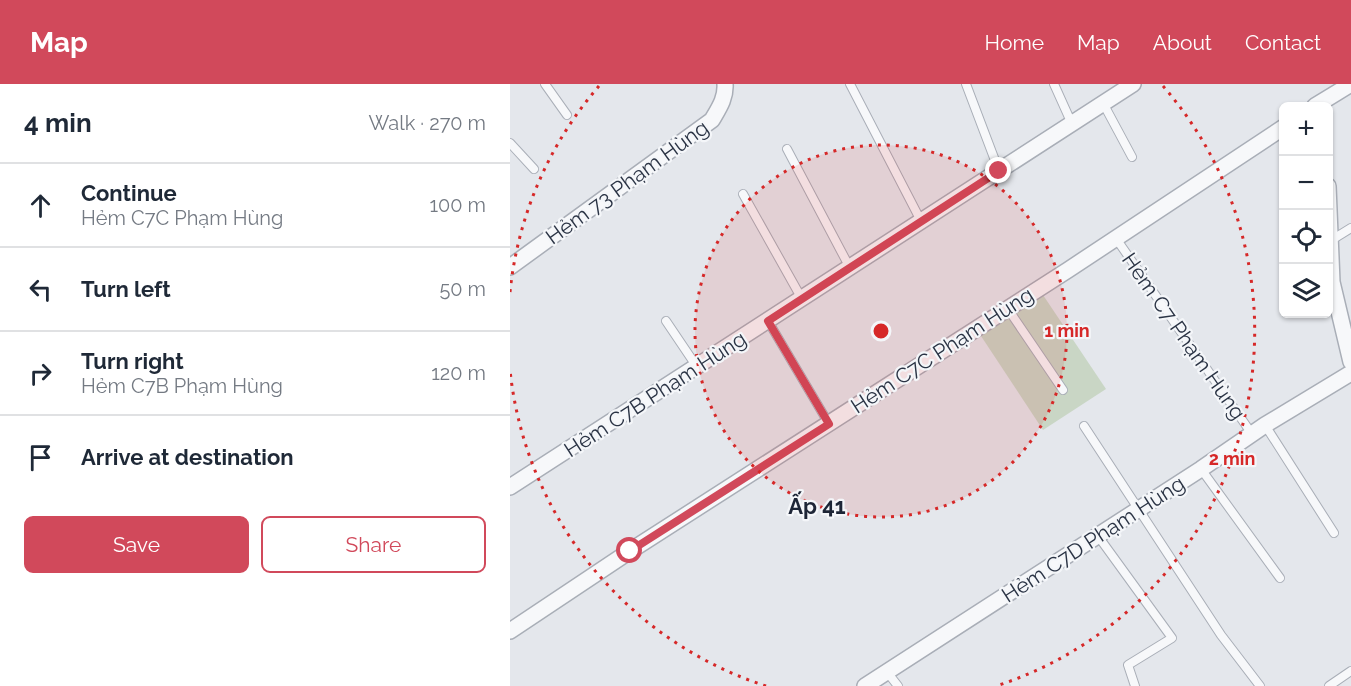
<!DOCTYPE html>
<meta charset="utf-8">
<style>
:root{--surface:#fff;--page:#f2f2f3;--text:#1f2937;--muted:#747a83;--line:#e0e1e3;--accent:#d1495b}
body{margin:0;font-family:Raleway,sans-serif;background:var(--page);color:var(--text)}
.controls{position:absolute;right:18px;top:18px;display:grid;overflow:hidden;border-radius:9px;box-shadow:0 2px 4px #0004}
.controls button{width:54px;height:54px;display:grid;place-items:center;padding:0;border:0;border-bottom:2px solid var(--line);background:var(--surface);color:var(--text);font:30px sans-serif}
.stop{position:absolute;width:18px;height:18px;margin:-14px;border:4px solid #d1495b;border-radius:50%;background:#fff}
.stop.end{background:#d1495b;border-color:#fff;box-shadow:0 2px 6px #0008}
.list{margin:0;padding:0;list-style:none}
h2{display:flex;justify-content:space-between;align-items:center;height:78px;margin:0;padding:0 24px;font-size:26px}
h2 small{font-size:20px;font-weight:400;color:var(--muted)}
.list li{display:grid;grid-template-columns:39px 1fr auto;gap:18px;align-items:center;box-sizing:border-box;height:84px;padding:0 24px;border-top:2px solid var(--line)}
.list b{display:block;font-size:22px;white-space:nowrap}
.list p{margin:0;font-size:20px;white-space:nowrap;color:var(--muted)}
.list em{font-size:20px;font-style:normal;color:var(--muted)}
.actions{display:flex;gap:12px;padding:18px 24px}
.actions a{flex:1;padding:14px 0;border:2px solid var(--accent);border-radius:9px;text-align:center;font-size:21px;color:var(--accent)}
.actions .main{background:var(--accent);color:#fff}
.icon{flex:none;width:33px;height:33px;fill:none;stroke:currentColor;stroke-width:2;stroke-linecap:round;stroke-linejoin:round}
.map{position:relative;flex:none;width:841px;height:602px;overflow:hidden}
header{display:flex;align-items:center;gap:36px;box-sizing:border-box;height:84px;padding:0 30px;background:var(--accent);color:#fff}
header strong{font-size:28px}
nav{display:flex;gap:33px;margin-inline-start:auto;font-size:21px}
main{display:flex}
aside{flex:1;background:var(--surface)}
.map>svg:first-child{display:block}
.green{fill:#c9d6c5}
.lines{fill:none;stroke-linecap:round;stroke-linejoin:round}
.lane-casing{stroke:#a9aeb7;stroke-width:10}
.street-casing{stroke:#a9aeb7;stroke-width:18}
.lane{stroke:#f7f8fa;stroke-width:8}
.street{stroke:#f7f8fa;stroke-width:15}
.route{stroke:#d1495b;stroke-width:8}
.ring{fill:none;stroke:#d62828;stroke-width:3;stroke-dasharray:3 6}
.labels{text-anchor:middle;dominant-baseline:central;stroke-width:4.5;stroke-linejoin:round;paint-order:stroke}
.street-label{font-size:21px;fill:#2b3445;stroke:#f4f6f9}
.neighbourhood-label{font-size:22px;font-weight:bold;fill:#1d2536;stroke:#f4f6f9}
.centre{fill:#d62828;stroke:#f4f6f9;stroke-width:3}
.ring-label{font-size:18px;text-anchor:middle;font-weight:bold;fill:#d62828;stroke:#f4f6f9;stroke-width:4.5;stroke-linejoin:round;paint-order:stroke}
</style>
<header>
<strong>Map</strong>
<nav><a>Home</a><a>Map</a><a>About</a><a>Contact</a></nav>
</header>
<main>
<aside>
<h2>4 min<small>Walk · 270 m</small></h2>
<ul class="list">
<li><svg class="icon" aria-label="ahead" viewBox="0 0 24 24"><path d="M12 20V5M6 11l6-6 6 6"/></svg><div><b>Continue</b><p>Hẻm C7C Phạm Hùng</p></div><em>100 m</em></li>
<li><svg class="icon" aria-label="left" viewBox="0 0 24 24"><path d="M17 20v-9H6M10 6l-5 5 5 5"/></svg><div><b>Turn left</b></div><em>50 m</em></li>
<li><svg class="icon" aria-label="right" viewBox="0 0 24 24"><path d="M7 20v-9h11M14 6l5 5-5 5"/></svg><div><b>Turn right</b><p>Hẻm C7B Phạm Hùng</p></div><em>120 m</em></li>
<li><svg class="icon" aria-label="arrive" viewBox="0 0 24 24"><path d="M6 21V4h12l-3 4 3 4H6"/></svg><div><b>Arrive at destination</b></div></li>
</ul>
<div class="actions"><a class="main">Save</a><a>Share</a></div>
</aside>
<div class="map">
<svg width="841" height="602" viewBox="0 0 841 602">
<rect width="100%" height="100%" fill="#e4e7ec"/>
<path class="green" d="M533,211L596,305L533,346L471,252Z"/>
<g class="lines">
<defs>
<path id="lane" d="M35,0L57,31
M340,0L411,137
M456,0L489,87
M544,0L562,40
M593,19L622,73
M0,59L24,85
M277,65L340,184
M233,110L292,215
M605,153L742,350
M820,157L841,144
M498,225L553,306
M156,237L187,283
M258,237L319,340
M755,341L824,449
M574,342L711,551L750,602
M691,385L770,494
M588,452L662,554L618,581L625,602
M377,588L388,602
M819,602L841,587"/>
<path id="street" d="M805,22L841,0
M818,102L822,198L841,278
M0,183L202,36C209,24 216,14 215,0
M0,403L623,0
M0,547L120,467L558,186L774,43
M355,602L691,385L755,341L841,289"/>
</defs>
<use href="#lane" class="lane-casing"/>
<use href="#street" class="street-casing"/>
<use href="#lane" class="lane"/>
<use href="#street" class="street"/>
</g>
<g class="lines">
<path class="route" d="M120,467L319,340L258,237L489,87"/>
</g>
<circle cx="371" cy="247" r="186" fill="#d62828" fill-opacity=".12"/>
<g class="ring">
<circle cx="371" cy="247" r="186"/>
<path d="M256 602A373 373 0 0 1 0 286M0 208A373 373 0 0 1 89 2M653 2A373 373 0 0 1 486 602"/>
</g>
<g class="labels">
<g class="street-label">
<text transform="translate(117 98) rotate(-36)">Hẻm 73 Phạm Hùng</text>
<text transform="translate(674 252) rotate(55)">Hẻm C7 Phạm Hùng</text>
<text transform="translate(432 266) rotate(-33)">Hẻm C7C Phạm Hùng</text>
<text transform="translate(145 310) rotate(-33)">Hẻm C7B Phạm Hùng</text>
<text transform="translate(583 455) rotate(-33)">Hẻm C7D Phạm Hùng</text>
</g>
<g class="neighbourhood-label">
<text x="307" y="422">Ấp 41</text>
</g>
</g>
<circle cx="371" cy="247" r="9" class="centre"/>
<g class="ring-label">
<text x="557" y="253">1 min</text>
<text x="722" y="381">2 min</text>
</g>
</svg>
<div class="controls">
<button>+</button>
<button>−</button>
<button><svg class="icon" aria-label="locate" viewBox="0 0 24 24"><circle cx="12" cy="12" r="6"/><path d="M12 2v4M12 18v4M2 12h4M18 12h4"/></svg></button>
<button><svg class="icon" aria-label="layers" viewBox="0 0 24 24"><path d="M12 4l9 5-9 5-9-5zM3 14l9 5 9-5"/></svg></button>
</div>
<div class="stop" style="left:120px;top:467px"></div>
<div class="stop end" style="left:489px;top:87px"></div>
</div>
</main>
